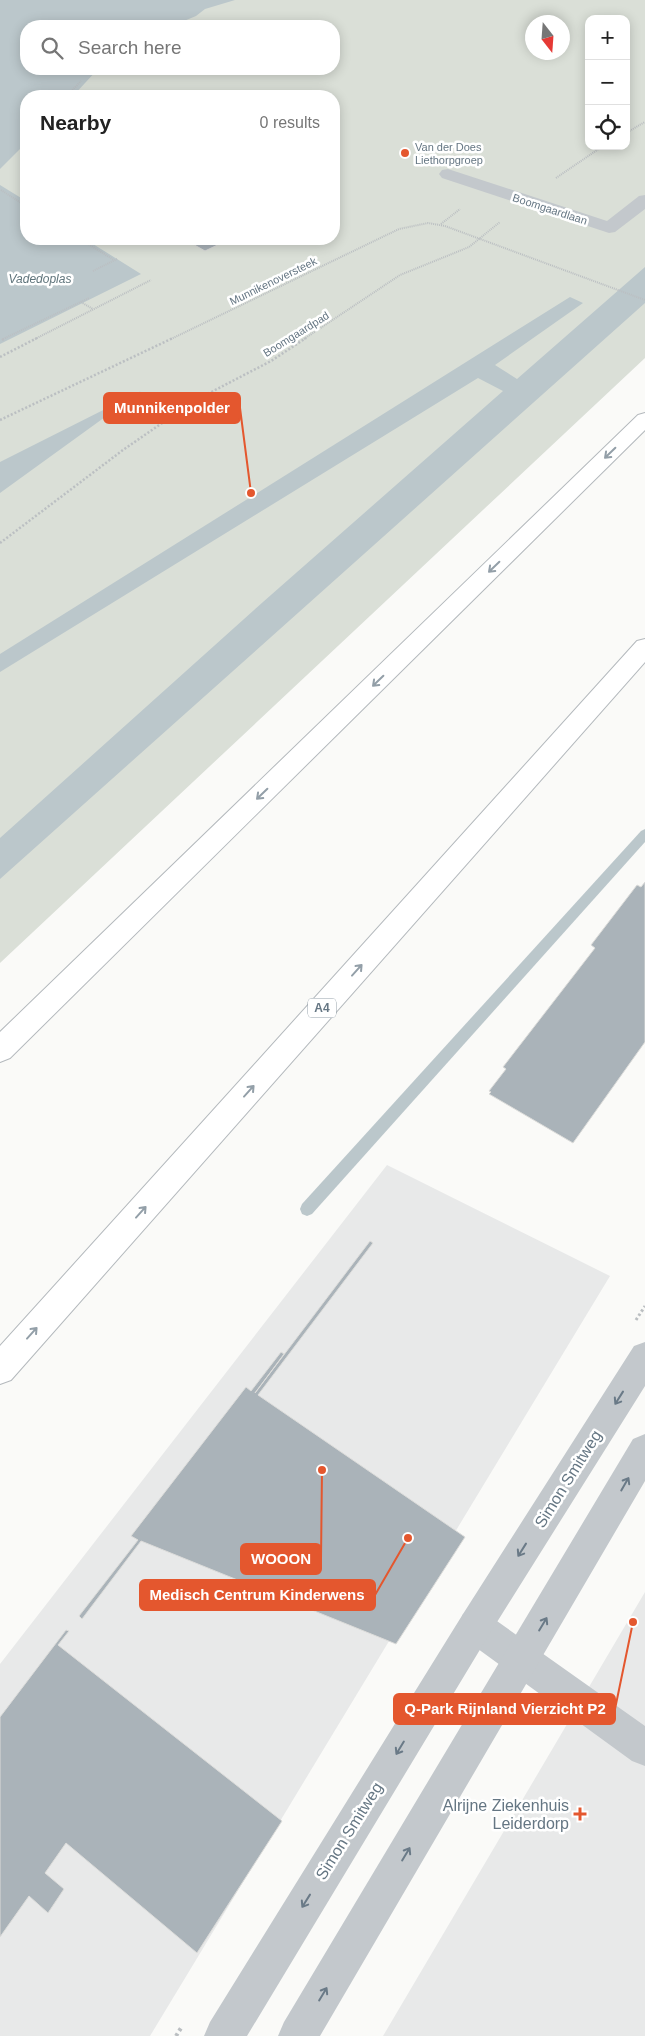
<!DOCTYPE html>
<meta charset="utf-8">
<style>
:root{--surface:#fff;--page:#f2f2f2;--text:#222;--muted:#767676;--line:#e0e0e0}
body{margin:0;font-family:Helvetica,sans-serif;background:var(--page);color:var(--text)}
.controls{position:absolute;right:15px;top:15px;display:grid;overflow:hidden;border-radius:10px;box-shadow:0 2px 12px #0003}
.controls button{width:45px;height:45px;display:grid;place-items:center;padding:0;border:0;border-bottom:1px solid var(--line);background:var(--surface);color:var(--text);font:25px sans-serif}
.compass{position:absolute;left:525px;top:15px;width:45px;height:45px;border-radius:50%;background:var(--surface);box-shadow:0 2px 12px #0003;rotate:163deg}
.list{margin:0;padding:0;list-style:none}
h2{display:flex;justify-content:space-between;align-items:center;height:65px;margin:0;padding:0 20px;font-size:21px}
h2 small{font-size:16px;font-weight:400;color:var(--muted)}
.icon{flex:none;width:28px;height:28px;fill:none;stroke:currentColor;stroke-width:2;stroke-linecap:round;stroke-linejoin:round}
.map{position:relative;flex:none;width:645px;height:2036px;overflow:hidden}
.search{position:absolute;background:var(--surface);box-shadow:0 2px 12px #0003;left:20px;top:20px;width:320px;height:55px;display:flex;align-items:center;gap:12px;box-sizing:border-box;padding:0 18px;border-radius:20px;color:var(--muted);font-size:19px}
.panel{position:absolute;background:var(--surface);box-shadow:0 2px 12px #0003;left:20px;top:90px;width:320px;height:155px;border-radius:20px}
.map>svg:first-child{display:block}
.built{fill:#e8e9e9}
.green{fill:#dadfd7;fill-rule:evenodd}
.water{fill:#bbc7cb}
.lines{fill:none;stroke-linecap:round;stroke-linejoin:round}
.stream{fill:#bbc7cb;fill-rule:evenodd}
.building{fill:#aab3b9;stroke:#dcdcda}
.motorway-casing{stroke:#b4b9bd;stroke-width:2}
.path-far3{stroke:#bbbfc2;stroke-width:2;stroke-dasharray:1 1;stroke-linecap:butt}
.path-far2{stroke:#bbbfc2;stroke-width:2.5;stroke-dasharray:2 2;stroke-linecap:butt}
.path-far1{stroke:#bbbfc2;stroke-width:3;stroke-dasharray:2.5 2.5;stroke-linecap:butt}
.path{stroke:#bbbfc2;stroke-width:4;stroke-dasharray:3 3;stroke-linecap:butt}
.service{fill:#c3c8cc;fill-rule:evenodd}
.tertiary{fill:#c3c8cc;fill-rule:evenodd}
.motorway{fill:#fff;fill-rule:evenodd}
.path-bridge{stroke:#bbbfc2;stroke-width:2;stroke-dasharray:1 1;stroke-linecap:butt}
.oneway{stroke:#939fa8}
.oneway2{stroke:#6a7a87}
.poi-dot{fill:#e4572e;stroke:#fff;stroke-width:2}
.labels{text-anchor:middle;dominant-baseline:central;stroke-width:5;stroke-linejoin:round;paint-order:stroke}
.far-poi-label{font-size:11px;fill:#657683;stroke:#fff;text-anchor:start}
.far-street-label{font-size:11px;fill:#657683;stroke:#fff}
.far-water-label{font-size:12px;font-style:italic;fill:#60757c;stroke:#fff}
.shield{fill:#fff;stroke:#939fa8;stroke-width:1}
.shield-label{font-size:12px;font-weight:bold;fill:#657683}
.near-street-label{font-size:16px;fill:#657683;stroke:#fff}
.near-poi-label{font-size:16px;fill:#657683;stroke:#fff;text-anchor:end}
.leader{fill:none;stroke:#e4572e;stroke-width:2}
.callout-dot{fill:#e4572e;stroke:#fff;stroke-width:2}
.callout{fill:#e4572e;stroke:#e4572e;stroke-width:2}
.callout-label{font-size:15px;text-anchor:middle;font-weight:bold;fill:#fff}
</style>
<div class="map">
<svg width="645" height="2036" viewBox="0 0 645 2036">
<rect width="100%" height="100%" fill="#fafaf8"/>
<path class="built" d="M387,1165L610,1276L150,2036H0V1664Z
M645,1592V2036H383Z"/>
<path class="green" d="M0,0H645V358L0,963ZM589,19H626V146H589ZM532,22H562V52H532ZM26,26H334V69H26ZM26,96H334V239H26Z"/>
<path class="water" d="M0,0H235L205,9L196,16L172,26H26V69H98L73,96H26V143L0,169Z
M0,185L26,201V239H85L141,274L0,344Z
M645,267V303L0,879V838L263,602L503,391L478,378L0,672V654L570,297L583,303L495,365L517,379Z
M141,391L0,493V462Z"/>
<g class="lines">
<path class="stream" d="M645,829V842L312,1214L307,1216L302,1214L300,1209L302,1204L641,831Z"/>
</g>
<path class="building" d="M184,239H230L205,251Z
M645,882V1042L573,1143L489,1094L491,1092L489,1091L506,1069L503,1067L595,948L591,945L637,885L641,887Z
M370,1241L373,1243L258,1395L465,1537L396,1644L141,1541L82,1619L79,1616L138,1540L131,1536L246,1387L251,1391L281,1352L284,1354L255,1393Z
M66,1630L69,1631L58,1645L282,1821L197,1953L66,1843L45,1873L64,1889L48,1913L29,1896L0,1937V1717Z"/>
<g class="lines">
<defs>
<path id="motorway" d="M645,413V430L10,1058L0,1062V1032L638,415Z
M645,639V662L11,1380L0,1384V1346L637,641Z"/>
</defs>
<use href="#motorway" class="motorway-casing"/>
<path class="path-far3" d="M67,96L81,81
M626,133L645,122
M556,178L603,146
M1,190L26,206
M441,224L460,209
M80,239L114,260
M93,271L117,259
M81,302L93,309
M3,339L89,298
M35,339L151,280
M171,339L399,229L428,223L445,226
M304,339L400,275L469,247L500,222"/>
<path class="path-far2" d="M2,340L6,338
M0,357L37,338
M0,420L173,338
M0,543L123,450L194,401L271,361L306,338"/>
<path class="path-far1" d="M636,1320L645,1306"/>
<path class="path" d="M176,2036L181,2028"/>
<path class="service" d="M448,169L607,221L639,196L645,195V209L615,232L609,233L442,178L439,174L442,170Z
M475,1609L487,1614L645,1726V1766L632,1761L463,1638L458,1626L463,1614Z"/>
<path class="tertiary" d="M645,1342V1386L487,1638L247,2036H204L210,2022L463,1614L634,1346Z
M645,1434V1481L320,2036H278L284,2022L633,1439Z"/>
<use href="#motorway" class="motorway"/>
<path class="path-bridge" d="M445,226L645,300"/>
</g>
<defs><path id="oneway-shaft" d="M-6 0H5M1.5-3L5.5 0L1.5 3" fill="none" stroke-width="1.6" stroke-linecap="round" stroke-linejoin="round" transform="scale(1.25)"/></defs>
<g class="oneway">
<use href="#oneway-shaft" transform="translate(610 453) rotate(136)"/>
<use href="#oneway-shaft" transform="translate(494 567) rotate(136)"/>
<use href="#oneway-shaft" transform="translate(378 681) rotate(136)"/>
<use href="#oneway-shaft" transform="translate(262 794) rotate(136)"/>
<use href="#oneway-shaft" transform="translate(357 970) rotate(-48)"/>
<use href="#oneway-shaft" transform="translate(249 1091) rotate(-48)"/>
<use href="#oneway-shaft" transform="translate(141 1212) rotate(-48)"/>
<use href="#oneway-shaft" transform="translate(32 1333) rotate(-48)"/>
</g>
<g class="oneway2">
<use href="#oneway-shaft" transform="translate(619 1398) rotate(122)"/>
<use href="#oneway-shaft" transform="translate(625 1484) rotate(-60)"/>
<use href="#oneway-shaft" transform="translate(522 1550) rotate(122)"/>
<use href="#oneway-shaft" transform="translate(543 1624) rotate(-59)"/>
<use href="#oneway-shaft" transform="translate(400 1748) rotate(121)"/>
<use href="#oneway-shaft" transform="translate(406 1854) rotate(-59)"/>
<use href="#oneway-shaft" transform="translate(306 1901) rotate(122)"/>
<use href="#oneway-shaft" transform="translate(323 1994) rotate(-59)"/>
</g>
<g class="poi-dot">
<circle cx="405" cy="153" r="5"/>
<path d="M577.5 1806.5h5v5h5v5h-5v5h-5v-5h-5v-5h5z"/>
</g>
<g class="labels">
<g class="far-poi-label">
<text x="415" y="147">Van der Does<tspan x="415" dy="13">Liethorpgroep</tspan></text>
</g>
<g class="far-street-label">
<text transform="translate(550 209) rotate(18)">Boomgaardlaan</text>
<text transform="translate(273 281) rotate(-26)">Munnikenoversteek</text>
<text transform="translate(296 334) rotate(-32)">Boomgaardpad</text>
</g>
<g class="far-water-label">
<text x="40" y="279">Vadedoplas</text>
</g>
<rect class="shield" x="308" y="998.5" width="28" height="19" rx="4"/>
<g class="shield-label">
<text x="322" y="1008">A4</text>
</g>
<g class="near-street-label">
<text transform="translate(568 1479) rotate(-58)">Simon Smitweg</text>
<text transform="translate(349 1831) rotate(-58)">Simon Smitweg</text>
</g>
<g class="near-poi-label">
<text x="569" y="1805">Alrijne Ziekenhuis<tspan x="569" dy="18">Leiderdorp</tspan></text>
</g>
</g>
<path class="leader" d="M251 493L240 408M322 1470L321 1559M408 1538L375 1595M633 1622L615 1709"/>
<g class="callout-dot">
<circle cx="251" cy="493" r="5"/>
<circle cx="322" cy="1470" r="5"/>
<circle cx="408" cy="1538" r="5"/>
<circle cx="633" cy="1622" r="5"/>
</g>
<g class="callout">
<rect x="104" y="393" width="136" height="30" rx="5"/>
<rect x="241" y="1544" width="80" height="30" rx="5"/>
<rect x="140" y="1580" width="235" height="30" rx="5"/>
<rect x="394" y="1694" width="221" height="30" rx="5"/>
</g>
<g class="callout-label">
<text x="172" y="413">Munnikenpolder</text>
<text x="281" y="1564">WOOON</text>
<text x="257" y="1600">Medisch Centrum Kinderwens</text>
<text x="505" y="1714">Q-Park Rijnland Vierzicht P2</text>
</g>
</svg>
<div class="controls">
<button>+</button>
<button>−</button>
<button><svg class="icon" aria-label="locate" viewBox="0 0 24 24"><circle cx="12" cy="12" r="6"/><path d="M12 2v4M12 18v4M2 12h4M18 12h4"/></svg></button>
</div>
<svg class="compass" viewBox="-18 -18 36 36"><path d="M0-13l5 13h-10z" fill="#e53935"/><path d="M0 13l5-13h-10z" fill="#767676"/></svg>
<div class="search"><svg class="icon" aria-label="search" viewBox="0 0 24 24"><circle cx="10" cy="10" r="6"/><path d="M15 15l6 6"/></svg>Search here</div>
<section class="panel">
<h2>Nearby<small>0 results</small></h2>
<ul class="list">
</ul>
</section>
</div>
